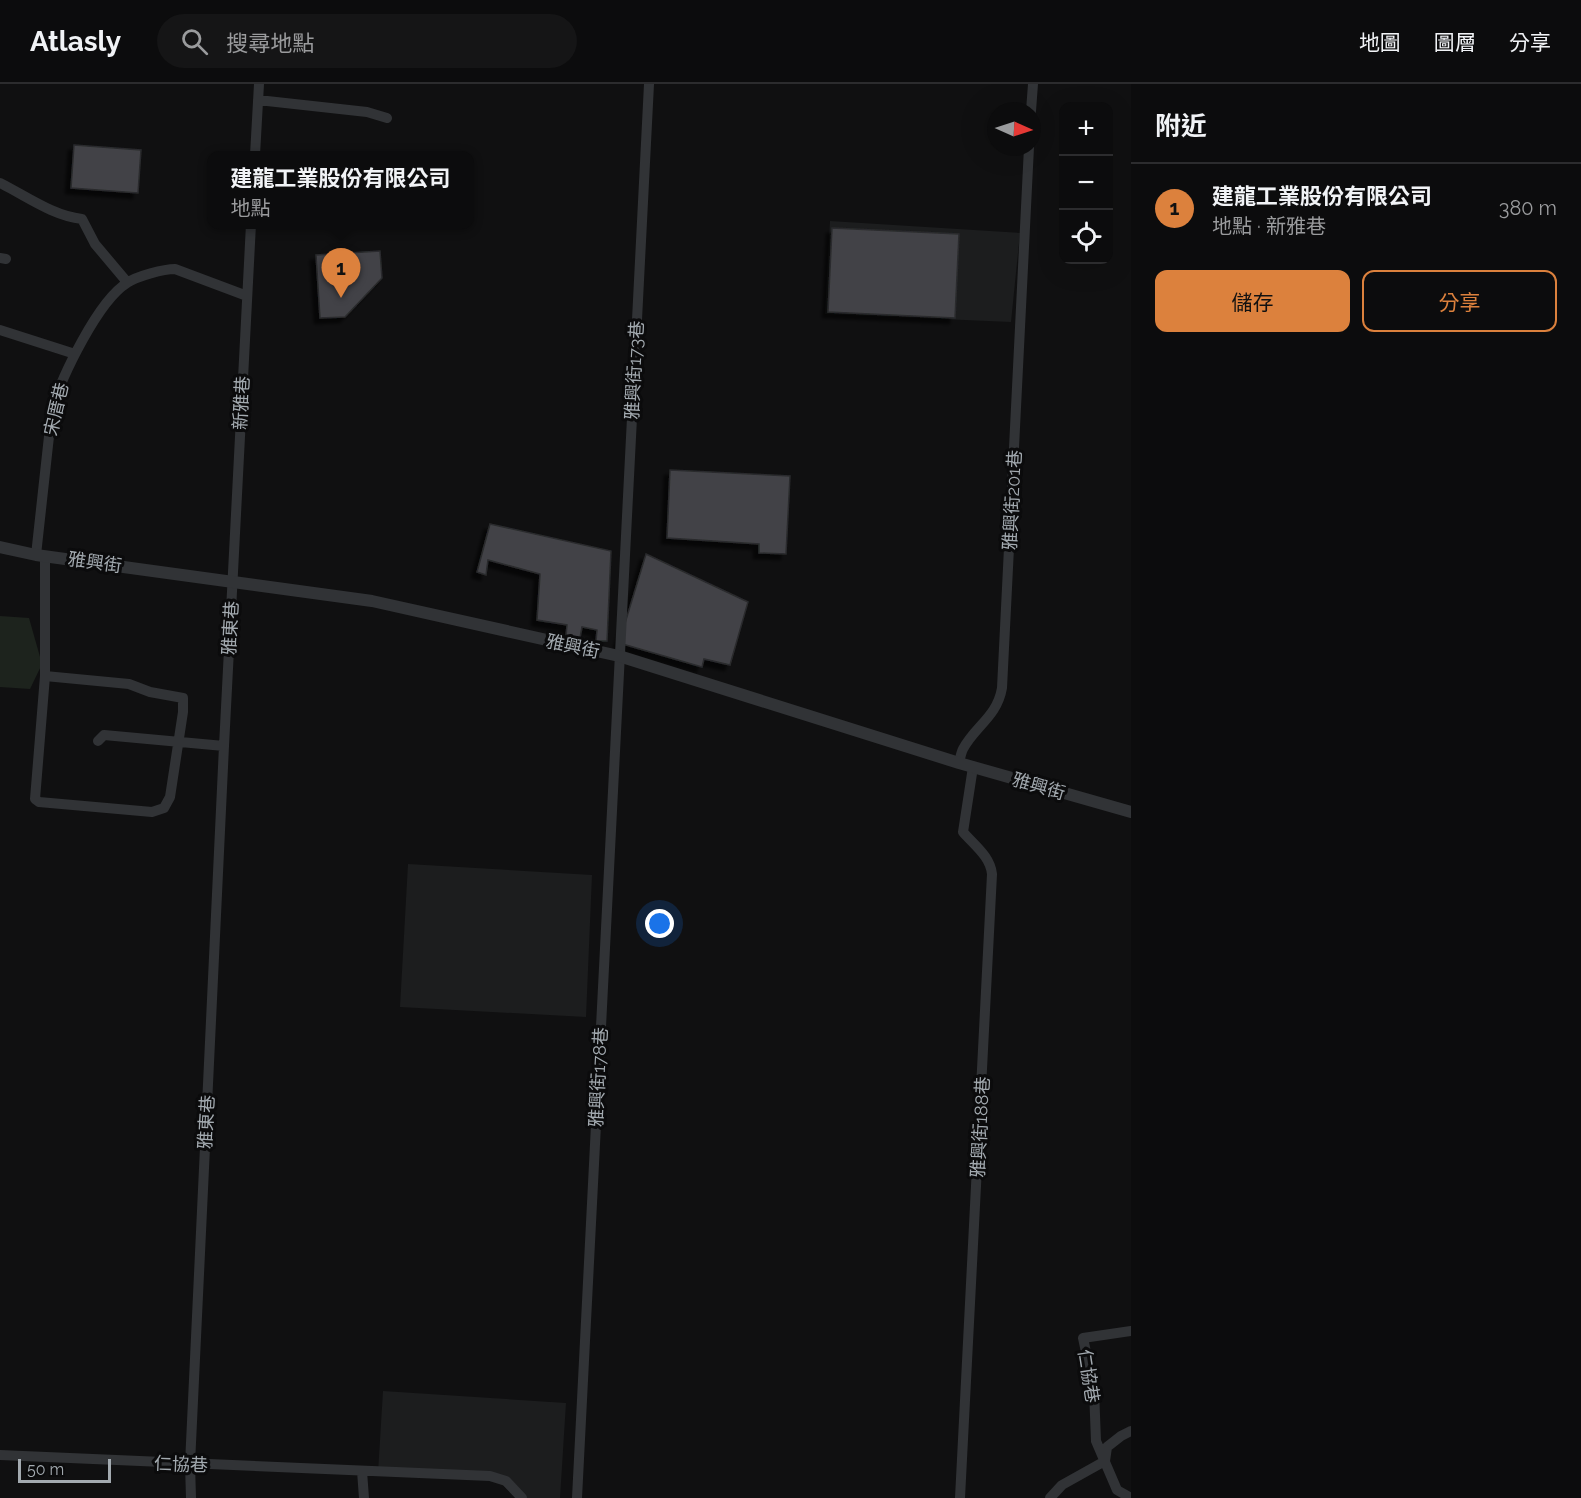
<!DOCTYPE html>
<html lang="zh-TW">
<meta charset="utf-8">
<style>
:root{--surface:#0c0c0d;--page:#151516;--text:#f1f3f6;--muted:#9a9b9d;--line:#2c2c2e;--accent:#dc813d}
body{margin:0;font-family:Raleway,"Noto Sans TC",sans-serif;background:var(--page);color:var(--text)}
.controls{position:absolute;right:18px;top:18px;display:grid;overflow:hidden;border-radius:12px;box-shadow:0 6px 24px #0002}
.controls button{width:54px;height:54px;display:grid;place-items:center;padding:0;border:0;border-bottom:2px solid var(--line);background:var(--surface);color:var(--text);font:30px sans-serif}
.compass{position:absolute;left:987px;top:18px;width:54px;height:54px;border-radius:50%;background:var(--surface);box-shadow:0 6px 24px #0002;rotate:93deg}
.scale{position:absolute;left:18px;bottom:15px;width:93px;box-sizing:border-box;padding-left:6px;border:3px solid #a3aab0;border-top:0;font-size:16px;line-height:21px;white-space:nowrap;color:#a3aab0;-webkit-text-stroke:4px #0b0b0c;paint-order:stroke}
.you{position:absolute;left:660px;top:840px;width:21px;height:21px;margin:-15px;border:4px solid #fff;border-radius:50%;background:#1a73e8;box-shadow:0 0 0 9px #1a73e833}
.badge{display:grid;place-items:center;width:39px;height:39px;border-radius:50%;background:var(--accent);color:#111;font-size:20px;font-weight:700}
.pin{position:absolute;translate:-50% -50px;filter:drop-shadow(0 2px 3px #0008)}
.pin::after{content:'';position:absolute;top:32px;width:21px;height:18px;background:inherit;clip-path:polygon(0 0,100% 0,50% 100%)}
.popup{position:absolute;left:207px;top:67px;width:267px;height:78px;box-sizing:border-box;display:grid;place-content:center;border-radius:12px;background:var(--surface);filter:drop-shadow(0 2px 4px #0005);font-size:20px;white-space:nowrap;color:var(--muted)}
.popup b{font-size:22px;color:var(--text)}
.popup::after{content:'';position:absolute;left:50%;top:100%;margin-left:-12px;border:12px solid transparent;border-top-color:var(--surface)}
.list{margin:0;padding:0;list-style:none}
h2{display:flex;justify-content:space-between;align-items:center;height:78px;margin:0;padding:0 24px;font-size:26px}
h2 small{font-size:20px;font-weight:400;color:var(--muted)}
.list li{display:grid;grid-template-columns:39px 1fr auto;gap:18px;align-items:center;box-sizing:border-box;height:90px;padding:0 24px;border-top:2px solid var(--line)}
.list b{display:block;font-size:22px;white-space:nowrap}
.list p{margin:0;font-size:20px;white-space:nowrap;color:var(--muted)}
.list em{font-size:20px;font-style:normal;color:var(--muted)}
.actions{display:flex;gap:12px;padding:18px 24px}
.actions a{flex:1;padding:14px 0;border:2px solid var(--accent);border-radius:12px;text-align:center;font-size:21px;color:var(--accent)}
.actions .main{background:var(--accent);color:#111}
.icon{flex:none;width:33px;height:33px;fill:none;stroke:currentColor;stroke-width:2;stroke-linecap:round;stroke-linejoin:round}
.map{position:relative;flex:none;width:1131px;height:1414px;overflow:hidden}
header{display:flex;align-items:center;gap:36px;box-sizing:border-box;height:84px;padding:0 30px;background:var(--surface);border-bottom:2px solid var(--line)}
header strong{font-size:28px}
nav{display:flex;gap:33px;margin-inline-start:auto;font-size:21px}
.search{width:420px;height:54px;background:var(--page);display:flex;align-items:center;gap:15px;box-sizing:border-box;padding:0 21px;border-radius:33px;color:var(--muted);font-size:22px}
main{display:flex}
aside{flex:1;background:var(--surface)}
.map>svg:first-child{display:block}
.built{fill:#1c1d1e}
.green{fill:#1d231d}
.building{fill:#424346;stroke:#2a2b2d;stroke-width:1.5;filter:url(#shadow)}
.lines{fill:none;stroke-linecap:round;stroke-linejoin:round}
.minor{stroke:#313336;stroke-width:10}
.tertiary{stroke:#313336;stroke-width:12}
.labels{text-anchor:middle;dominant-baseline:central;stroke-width:6;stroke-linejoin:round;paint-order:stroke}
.street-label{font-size:18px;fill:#a3aab0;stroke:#0b0b0c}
</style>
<header>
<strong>Atlasly</strong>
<div class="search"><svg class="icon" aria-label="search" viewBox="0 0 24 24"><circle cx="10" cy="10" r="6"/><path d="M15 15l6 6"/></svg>搜尋地點</div>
<nav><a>地圖</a><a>圖層</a><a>分享</a></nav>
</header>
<main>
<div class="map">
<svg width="1131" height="1414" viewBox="0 0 1131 1414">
<defs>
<filter id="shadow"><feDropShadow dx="-5.5" dy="5.5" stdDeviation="1.5" flood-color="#0009"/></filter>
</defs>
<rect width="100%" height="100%" fill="#101011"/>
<path class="built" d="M830,137L1020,149L1011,238L825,230Z
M408,780L592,791L586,933L400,923Z
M383,1307L566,1319L560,1414H517L496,1395L378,1389Z"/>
<path class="green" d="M0,532L29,534L42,580L30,605L0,603Z"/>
<path class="building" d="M74,61L141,66L138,109L71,104Z
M832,144L959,150L955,234L828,228Z
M380,167L382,194L345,233L320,234L316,171Z
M670,386L790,392L786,470L759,469V460L667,454Z
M490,440L611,467L607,557H596L597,546L582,543L580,554L566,552L567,541L537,536L540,490L488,476L486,491L477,488Z
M646,470L748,518L730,581L704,575L702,583L619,559Z"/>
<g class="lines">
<path class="minor" d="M258,16L367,28L387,34
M1031,27L1033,0
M255,71L259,0
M0,99C26,112 53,132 82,135L95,160L127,198
M0,174L6,175
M0,246L75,270
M36,471L52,325C62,292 98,217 127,199C137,192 164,185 175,185L247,212
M45,472V592L35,715L39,718L152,728L164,724L170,713L183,628V614L150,608L129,600L45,592
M98,657L104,651L224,662
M959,679C960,675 961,669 963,665C975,642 997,633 1002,604L1029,63
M1131,1247L1083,1254L1094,1306L1096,1357L1117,1406L1131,1414
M0,1371L490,1392L506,1397L522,1414
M362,1387L364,1414
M191,1414L190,1380L224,662L251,140
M577,1414L649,0
M960,1414C969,1206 983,998 992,790C990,772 974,761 963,748L973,683
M1050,1414L1062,1401L1105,1377L1107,1363L1121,1352L1131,1347"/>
<path class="tertiary" d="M0,463L36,471L372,517L619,572L959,679L1131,728"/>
</g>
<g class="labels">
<g class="street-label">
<text transform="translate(634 286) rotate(-87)">雅興街173巷</text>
<text transform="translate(241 319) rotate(-87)">新雅巷</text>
<text transform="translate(56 325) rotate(-77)">宋厝巷</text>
<text transform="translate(1012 416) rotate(-87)">雅興街201巷</text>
<text transform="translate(95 478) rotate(8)">雅興街</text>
<text transform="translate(230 544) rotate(-87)">雅東巷</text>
<text transform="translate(573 562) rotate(12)">雅興街</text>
<text transform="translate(1039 702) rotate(16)">雅興街</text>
<text transform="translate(598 993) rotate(-87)">雅興街178巷</text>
<text transform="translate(206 1038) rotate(-87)">雅東巷</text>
<text transform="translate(980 1043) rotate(-87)">雅興街188巷</text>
<text transform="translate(1089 1292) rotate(81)">仁協巷</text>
<text transform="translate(181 1380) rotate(2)">仁協巷</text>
</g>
</g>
</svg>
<div class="controls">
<button>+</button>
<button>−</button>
<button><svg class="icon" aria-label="locate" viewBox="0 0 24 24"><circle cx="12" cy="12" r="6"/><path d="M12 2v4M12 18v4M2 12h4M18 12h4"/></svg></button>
</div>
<svg class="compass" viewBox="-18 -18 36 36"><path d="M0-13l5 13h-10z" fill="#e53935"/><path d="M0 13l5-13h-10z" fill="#9a9b9d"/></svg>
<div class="scale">50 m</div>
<div class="you"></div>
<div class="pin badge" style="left:341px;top:214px">1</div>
<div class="popup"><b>建龍工業股份有限公司</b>地點</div>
</div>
<aside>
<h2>附近<small></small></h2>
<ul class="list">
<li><span class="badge">1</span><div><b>建龍工業股份有限公司</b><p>地點 · 新雅巷</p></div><em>380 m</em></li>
</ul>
<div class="actions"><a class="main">儲存</a><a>分享</a></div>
</aside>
</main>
